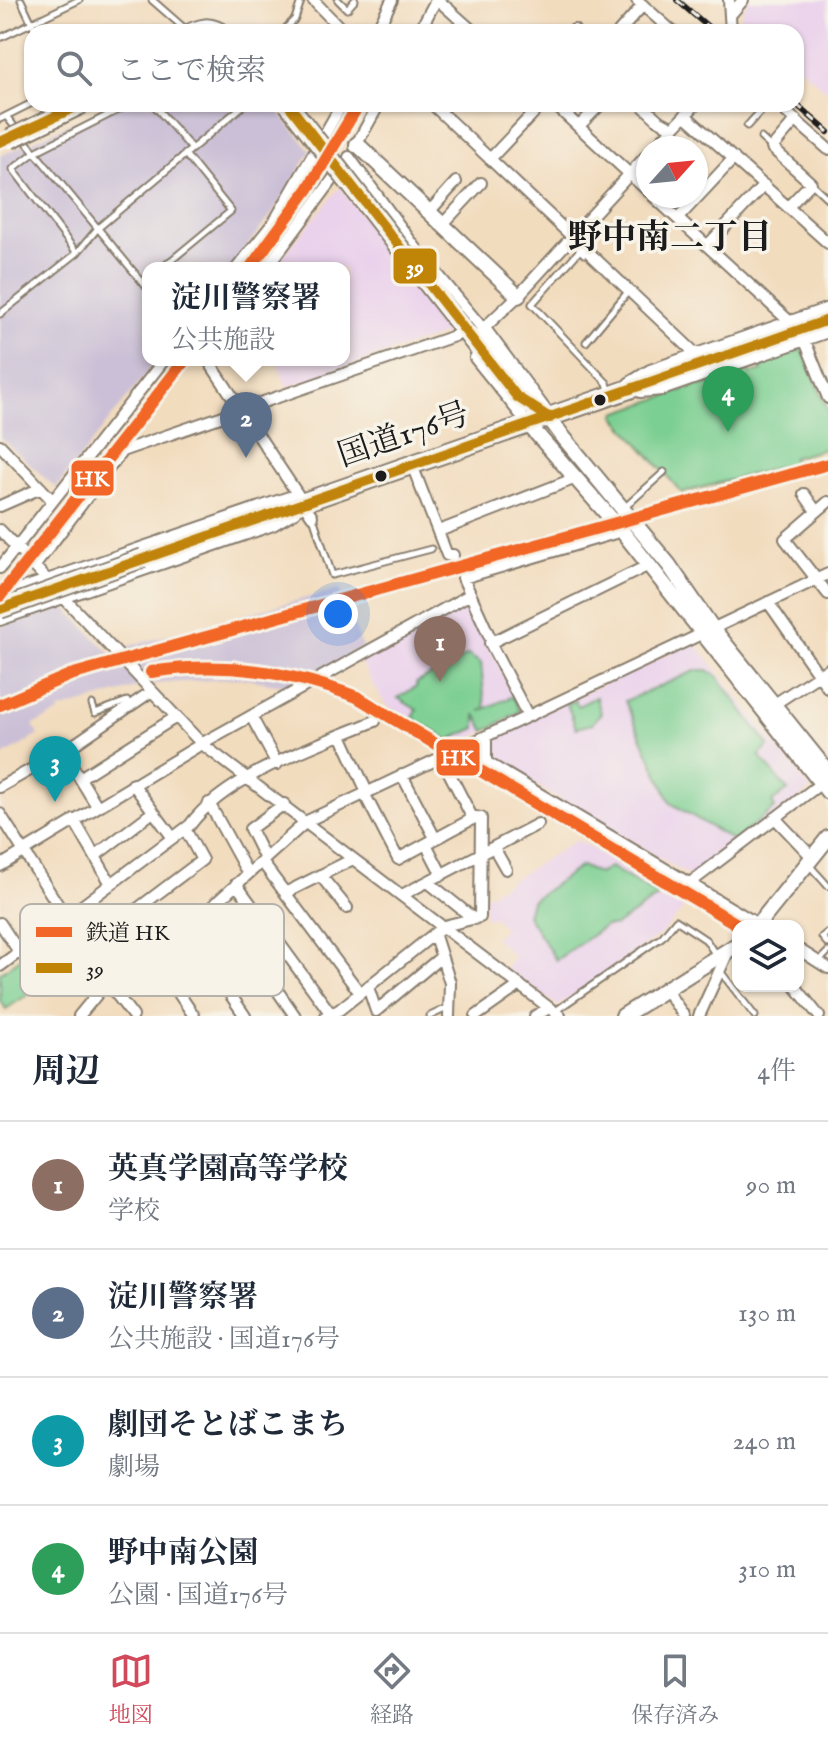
<!DOCTYPE html>
<html lang="ja">
<meta charset="utf-8">
<style>
:root{--surface:#fff;--page:#f6f6f7;--text:#1f2937;--muted:#747a83;--line:#e0e1e3;--accent:#d1495b}
body{margin:0;font-family:"IM FELL English","Noto Serif JP",serif;background:var(--page);color:var(--text)}
.controls{position:absolute;right:24px;bottom:24px;display:grid;overflow:hidden;border-radius:16px;box-shadow:0 2px 6px #0004}
.controls button{width:72px;height:72px;display:grid;place-items:center;padding:0;border:0;border-bottom:2px solid var(--line);background:var(--surface);color:var(--text);font:40px sans-serif}
.compass{position:absolute;left:636px;top:136px;width:72px;height:72px;border-radius:50%;background:var(--surface);box-shadow:0 2px 6px #0004;rotate:63deg}
.you{position:absolute;left:338px;top:614px;width:28px;height:28px;margin:-20px;border:6px solid #fff;border-radius:50%;background:#1a73e8;box-shadow:0 0 0 12px #1a73e833}
.badge{display:grid;place-items:center;width:52px;height:52px;border-radius:50%;background:var(--accent);color:#fff;font-size:26px;font-weight:700}
.pin{position:absolute;translate:-50% -66px;filter:drop-shadow(0 2px 4px #0008)}
.pin::after{content:'';position:absolute;top:42px;width:28px;height:24px;background:inherit;clip-path:polygon(0 0,100% 0,50% 100%)}
.popup{position:absolute;left:142px;top:262px;width:208px;height:104px;box-sizing:border-box;display:grid;place-content:center;border-radius:16px;background:var(--surface);filter:drop-shadow(0 2px 6px #0005);font-size:26px;white-space:nowrap;color:var(--muted)}
.popup b{font-size:30px;color:var(--text)}
.popup::after{content:'';position:absolute;left:50%;top:100%;margin-left:-16px;border:16px solid transparent;border-top-color:var(--surface)}
.list{margin:0;padding:0;list-style:none}
h2{display:flex;justify-content:space-between;align-items:center;height:104px;margin:0;padding:0 32px;font-size:34px}
h2 small{font-size:26px;font-weight:400;color:var(--muted)}
.list li{display:grid;grid-template-columns:52px 1fr auto;gap:24px;align-items:center;box-sizing:border-box;height:128px;padding:0 32px;border-top:2px solid var(--line)}
.list b{display:block;font-size:30px;white-space:nowrap}
.list p{margin:0;font-size:26px;white-space:nowrap;color:var(--muted)}
.list em{font-size:26px;font-style:normal;color:var(--muted)}
.icon{flex:none;width:44px;height:44px;fill:none;stroke:currentColor;stroke-width:2;stroke-linecap:round;stroke-linejoin:round}
.map{position:relative;flex:none;width:828px;height:1016px;overflow:hidden}
.search{position:absolute;background:var(--surface);box-shadow:0 2px 6px #0004;left:24px;right:24px;top:24px;height:88px;display:flex;align-items:center;gap:20px;box-sizing:border-box;padding:0 28px;border-radius:24px;color:var(--muted);font-size:30px}
.sheet{height:616px;background:var(--surface)}
nav{display:flex;justify-content:space-around;align-items:center;box-sizing:border-box;height:112px;border-top:2px solid var(--line);background:var(--surface);font-size:22px;color:var(--muted)}
nav a{display:grid;justify-items:center;gap:4px}
nav .on{color:var(--accent)}
.map>svg:first-child{display:block}
.built{fill:#ead1ec}
.industrial{fill:#cabfd6}
.green{fill:#7bcf92;stroke:#4c7657;stroke-width:2}
.lines{fill:none;stroke-linecap:round;stroke-linejoin:round}
.street-tunnel{stroke:#c7b69e;stroke-width:10;stroke-dasharray:10 5;stroke-linecap:butt}
.lane-casing{stroke:#877c6d;stroke-width:9}
.street-casing{stroke:#877c6d;stroke-width:14}
.secondary-casing{stroke:#877c6d;stroke-width:18}
.highway-casing{stroke:#877c6d;stroke-width:22}
.lane{stroke:#fff;stroke-width:5}
.street{stroke:#fff;stroke-width:10}
.secondary{stroke:#fff;stroke-width:14}
.highway{stroke:#fff;stroke-width:18}
.rail-casing{stroke:#1c1c1c;stroke-width:6}
.rail{stroke:#f7f3e8;stroke-width:3;stroke-dasharray:9;stroke-linecap:butt}
.highway-bridge-casing{stroke:#877c6d;stroke-width:22;stroke-linecap:butt}
.highway-bridge{stroke:#fff;stroke-width:18}
.bus-1-casing{stroke:#f7f3e8;stroke-width:16}
.bus-1{stroke:#c08407;stroke-width:10}
.rail-1-casing{stroke:#f7f3e8;stroke-width:18}
.rail-1{stroke:#f26627;stroke-width:12}
.bus-dot{fill:#1c1c1c;stroke:#f7f3e8;stroke-width:3}
.labels{text-anchor:middle;dominant-baseline:central;stroke-width:7;stroke-linejoin:round;paint-order:stroke}
.street-label{font-size:32px;fill:#1c1c1c;stroke:#f7f3e8}
.neighbourhood-label{font-size:34px;font-weight:bold;fill:#1c1c1c;stroke:#f7f3e8}
.key{fill:#f7f3e8;stroke:#b5b2ab;stroke-width:2}
.key-label{font-size:22px;fill:#1c1c1c}
.line-badge{stroke:#f7f3e8;stroke-width:3}
.badge-label{font-size:22px;text-anchor:middle;font-weight:bold;fill:#fff}
</style>
<div class="map">
<svg width="828" height="1016" viewBox="0 0 828 1016">
<rect width="100%" height="100%" fill="#f7f3e8"/>
<filter id="ink" filterUnits="userSpaceOnUse"><feTurbulence type="fractalNoise" baseFrequency=".0125" numOctaves="2"/><feDisplacementMap in="SourceGraphic" scale="16" xChannelSelector="R" yChannelSelector="G"/><feConvolveMatrix kernelMatrix="1 2 1 2 8 2 1 2 1" color-interpolation-filters="sRGB"/></filter>
<filter id="wash" filterUnits="userSpaceOnUse"><feTurbulence type="fractalNoise" baseFrequency=".006" numOctaves="4" result="noise"/><feDisplacementMap in="SourceGraphic" scale="32" xChannelSelector="R" yChannelSelector="G"/><feGaussianBlur stdDeviation="1.8" result="paint"/><feColorMatrix in="noise" values="0 0 0 0 0 0 0 0 0 0 0 0 0 0 0 0 0 1.4 0 .05"/><feComposite in="paint" operator="in"/></filter>
<g filter="url(#wash)">
<rect width="100%" height="100%" fill="#f2dcbe"/>
<path class="built" d="M748,0H828V92L796,64V32H759L740,16Z
M340,187L449,332L287,387L276,360H344V268H283L279,261Z
M464,602L470,604L521,711L520,715L455,746L385,704L359,660Z
M694,642L811,789L695,879L490,758V737Z
M577,840L687,905L660,935L558,1006L506,969L514,957L495,938L504,928L494,917H485L484,897Z"/>
<path class="industrial" d="M113,104H272L311,151L271,215L230,268H148V360H157L56,488L0,437V156Z
M339,589L363,648L295,687L241,678L151,684L118,649Z
M63,605L142,686L59,710V713L33,725L39,735L0,758V627Z"/>
<path class="green" d="M802,349L828,410V448L792,458L793,463L682,493L615,416L616,413L748,368L751,374L762,371L760,364Z
M468,655L481,663L485,708L480,711L513,696L520,711L485,731L476,714V728L449,740L413,718L417,710L398,698L417,686L416,683Z
M697,670H708L718,677L769,746L759,756L788,790L772,802L775,808L734,841L671,803L625,701Z
M596,697L601,713L592,724L576,728L567,704L575,700L578,706Z
M581,866L599,874L610,867L659,896L615,926H605L556,960L527,915L531,901Z
M41,943L62,972L6,1009L0,1001V973Z"/>
</g>
<g filter="url(#ink)">
<g class="lines">
<path class="street-tunnel" d="M453,555L463,578"/>
<defs>
<path id="lane" d="M21,0L36,32
M152,0L184,28
M338,0L347,9L355,0
M178,32C200,21 210,16 231,32
M282,32L295,19L301,1
M0,38L79,0
M153,104L192,149
M6,116L18,131
M0,119L32,103
M747,126L767,104
M761,138L772,148
M24,139L148,289
M812,184L828,199
M77,253L13,169L35,152L130,104
M584,254L580,250L532,304L607,383L609,390
M162,268L231,211L185,154
M0,314L77,253L98,228L245,104
M586,342L627,293
M624,508L664,472
M313,517L332,575L431,549
M92,704L95,713L127,701L131,705
M810,866L828,886
M828,932L822,937L828,944
M818,962L828,952
M720,971L755,1016
M554,1012L662,937L676,920L706,940L715,954
M430,1016L447,1008"/>
<path id="street" d="M313,0L344,32
M438,0L474,32
M637,0L673,32
M729,0L731,32
M732,13L743,0
M376,32L392,0
M419,32L436,0
M572,32L574,30
M619,32L643,5
M432,104L696,354
M554,104L648,191
M641,104L658,120L673,128
M777,104L828,149
M685,115L828,243
M579,126L601,104
M355,147L379,104
M654,148L696,104
M349,157L415,247L483,329L518,296L648,154
M490,159L542,104
M653,196L789,321
M788,207L811,183L772,148L796,120
M429,212L456,182
M678,218L734,158
M442,225L481,183
M708,245L764,185
M237,268L274,222L342,104
M267,268L342,167
M805,341L828,398
M475,358L529,425
M208,360L312,516
M629,383L650,370L828,308
M640,392L662,390L828,332
M0,445L52,500
M412,465L447,555H453
M804,494L816,511
M828,502L785,539L828,594
M0,506L41,488
M0,530L202,744L560,1016
M439,531L576,478
M34,567L122,451L457,335
M0,568L164,360
M0,596L289,497L301,501
M768,602L828,688
M0,620L273,525L295,512
M492,642L463,578L622,531
M773,705L828,669
M251,716L277,764
M528,716L490,643L649,565
M341,735L367,792
M486,736V762L761,926
M63,751L97,806
M441,757L473,819
M402,775L435,838
M80,778L176,717
M133,784L173,838
M0,787L69,748L152,691
M209,803L248,874
M0,814L107,982L133,1016
M775,818L812,857
M74,820L111,884
M426,844L442,875
M494,848L506,869
M95,856L153,812
M265,859L250,829L284,804
M262,862L360,993
M0,866L208,740L469,595
M320,875L347,908
M428,882L474,919
M690,883L820,784
M236,884L331,1014
M287,892L353,859
M402,895L538,824
M216,902L295,1016
M67,917L190,825C227,775 318,745 375,721
M0,923L19,952L0,966
M186,930L245,1016
M435,936L450,983L449,1016
M87,947L202,860L185,829
M798,949L828,968
M153,955L194,1016
M795,986L819,1016
M368,987L376,1011L441,957
M666,990L684,1016
M79,1016L107,982L134,968L186,930L307,821L828,574
M326,1016L339,1010L444,926L480,917L481,818L476,817L398,859L364,793
M476,1016L520,985
M535,1016L549,1008
M699,1016L728,952"/>
<path id="secondary" d="M357,144L518,296
M483,329L564,438L669,565L713,629L828,772
M529,425L622,531L828,792
M757,926L828,838
M19,952L67,917
M623,1016L738,944"/>
<path id="highway" d="M421,275L517,397L550,418
M143,558L828,320"/>
</defs>
<use href="#lane" class="lane-casing"/>
<use href="#street" class="street-casing"/>
<use href="#secondary" class="secondary-casing"/>
<use href="#highway" class="highway-casing"/>
<use href="#lane" class="lane"/>
<use href="#street" class="street"/>
<use href="#secondary" class="secondary"/>
<use href="#highway" class="highway"/>
<defs>
<path id="rail" d="M677,0L714,32
M796,104L828,132"/>
</defs>
<use href="#rail" class="rail-casing"/>
<use href="#rail" class="rail"/>
<defs>
<path id="highway-bridge" d="M288,104L421,275
M10,139L82,104
M0,609L143,558"/>
</defs>
<use href="#highway-bridge" class="highway-bridge-casing"/>
<use href="#highway-bridge" class="highway-bridge"/>
<defs>
<path id="bus-1" d="M288,104L517,397L550,418
M0,142L82,104
M0,609L828,320"/>
</defs>
<use href="#bus-1" class="bus-1-casing"/>
<use href="#bus-1" class="bus-1"/>
<defs>
<path id="rail-1" d="M250,268L308,189L359,104
M0,596L185,360
M151,672C224,661 289,671 357,697L740,926
M0,705L70,675L828,464"/>
</defs>
<use href="#rail-1" class="rail-1-casing"/>
<use href="#rail-1" class="rail-1"/>
</g>
</g>
<g class="bus-dot">
<circle cx="600" cy="400" r="7"/>
<circle cx="381" cy="476" r="7"/>
</g>
<g class="labels">
<g class="street-label">
<text transform="translate(404 436) rotate(-19)">国道176号</text>
</g>
<g class="neighbourhood-label">
<text x="670" y="238">野中南二丁目</text>
</g>
</g>
<rect x="20" y="904" width="264" height="92" rx="12" class="key"/>
<rect x="36" y="927" width="36" height="10" fill="#f26627"/>
<rect x="36" y="963" width="36" height="10" fill="#c08407"/>
<g class="key-label">
<text x="86" y="940">鉄道 HK</text>
<text x="86" y="976">39</text>
</g>
<g class="line-badge">
<rect x="392" y="247" width="46" height="38" rx="8" fill="#c08407"/>
<rect x="70" y="459" width="45" height="38" rx="8" fill="#f26627"/>
<rect x="435" y="738" width="46" height="39" rx="8" fill="#f26627"/>
</g>
<g class="badge-label">
<text x="415" y="274">39</text>
<text x="92" y="486">HK</text>
<text x="458" y="765">HK</text>
</g>
</svg>
<div class="controls">
<button><svg class="icon" aria-label="layers" viewBox="0 0 24 24"><path d="M12 4l9 5-9 5-9-5zM3 14l9 5 9-5"/></svg></button>
</div>
<svg class="compass" viewBox="-18 -18 36 36"><path d="M0-13l5 13h-10z" fill="#e53935"/><path d="M0 13l5-13h-10z" fill="#747a83"/></svg>
<div class="you"></div>
<div class="pin badge" style="left:440px;top:682px;background:#8d6e63">1</div>
<div class="pin badge" style="left:246px;top:458px;background:#5c6f8a">2</div>
<div class="popup"><b>淀川警察署</b>公共施設</div>
<div class="pin badge" style="left:55px;top:802px;background:#0f9aa8">3</div>
<div class="pin badge" style="left:728px;top:432px;background:#2e9e5b">4</div>
<div class="search"><svg class="icon" aria-label="search" viewBox="0 0 24 24"><circle cx="10" cy="10" r="6"/><path d="M15 15l6 6"/></svg>ここで検索</div>
</div>
<section class="sheet">
<h2>周辺<small>4件</small></h2>
<ul class="list">
<li><span class="badge" style="background:#8d6e63">1</span><div><b>英真学園高等学校</b><p>学校</p></div><em>90 m</em></li>
<li><span class="badge" style="background:#5c6f8a">2</span><div><b>淀川警察署</b><p>公共施設 · 国道176号</p></div><em>130 m</em></li>
<li><span class="badge" style="background:#0f9aa8">3</span><div><b>劇団そとばこまち</b><p>劇場</p></div><em>240 m</em></li>
<li><span class="badge" style="background:#2e9e5b">4</span><div><b>野中南公園</b><p>公園 · 国道176号</p></div><em>310 m</em></li>
</ul>
</section>
<nav>
<a class="on"><svg class="icon" aria-label="map" viewBox="0 0 24 24"><path d="M3 6l6-2 6 2 6-2v14l-6 2-6-2-6 2zM9 4v14M15 6v14"/></svg>地図</a>
<a><svg class="icon" aria-label="directions" viewBox="0 0 24 24"><path d="M12 3l9 9-9 9-9-9zM9 14v-3h6M13 9l2 2-2 2"/></svg>経路</a>
<a><svg class="icon" aria-label="saved" viewBox="0 0 24 24"><path d="M7 4h10v16l-5-4-5 4z"/></svg>保存済み</a>
</nav>
